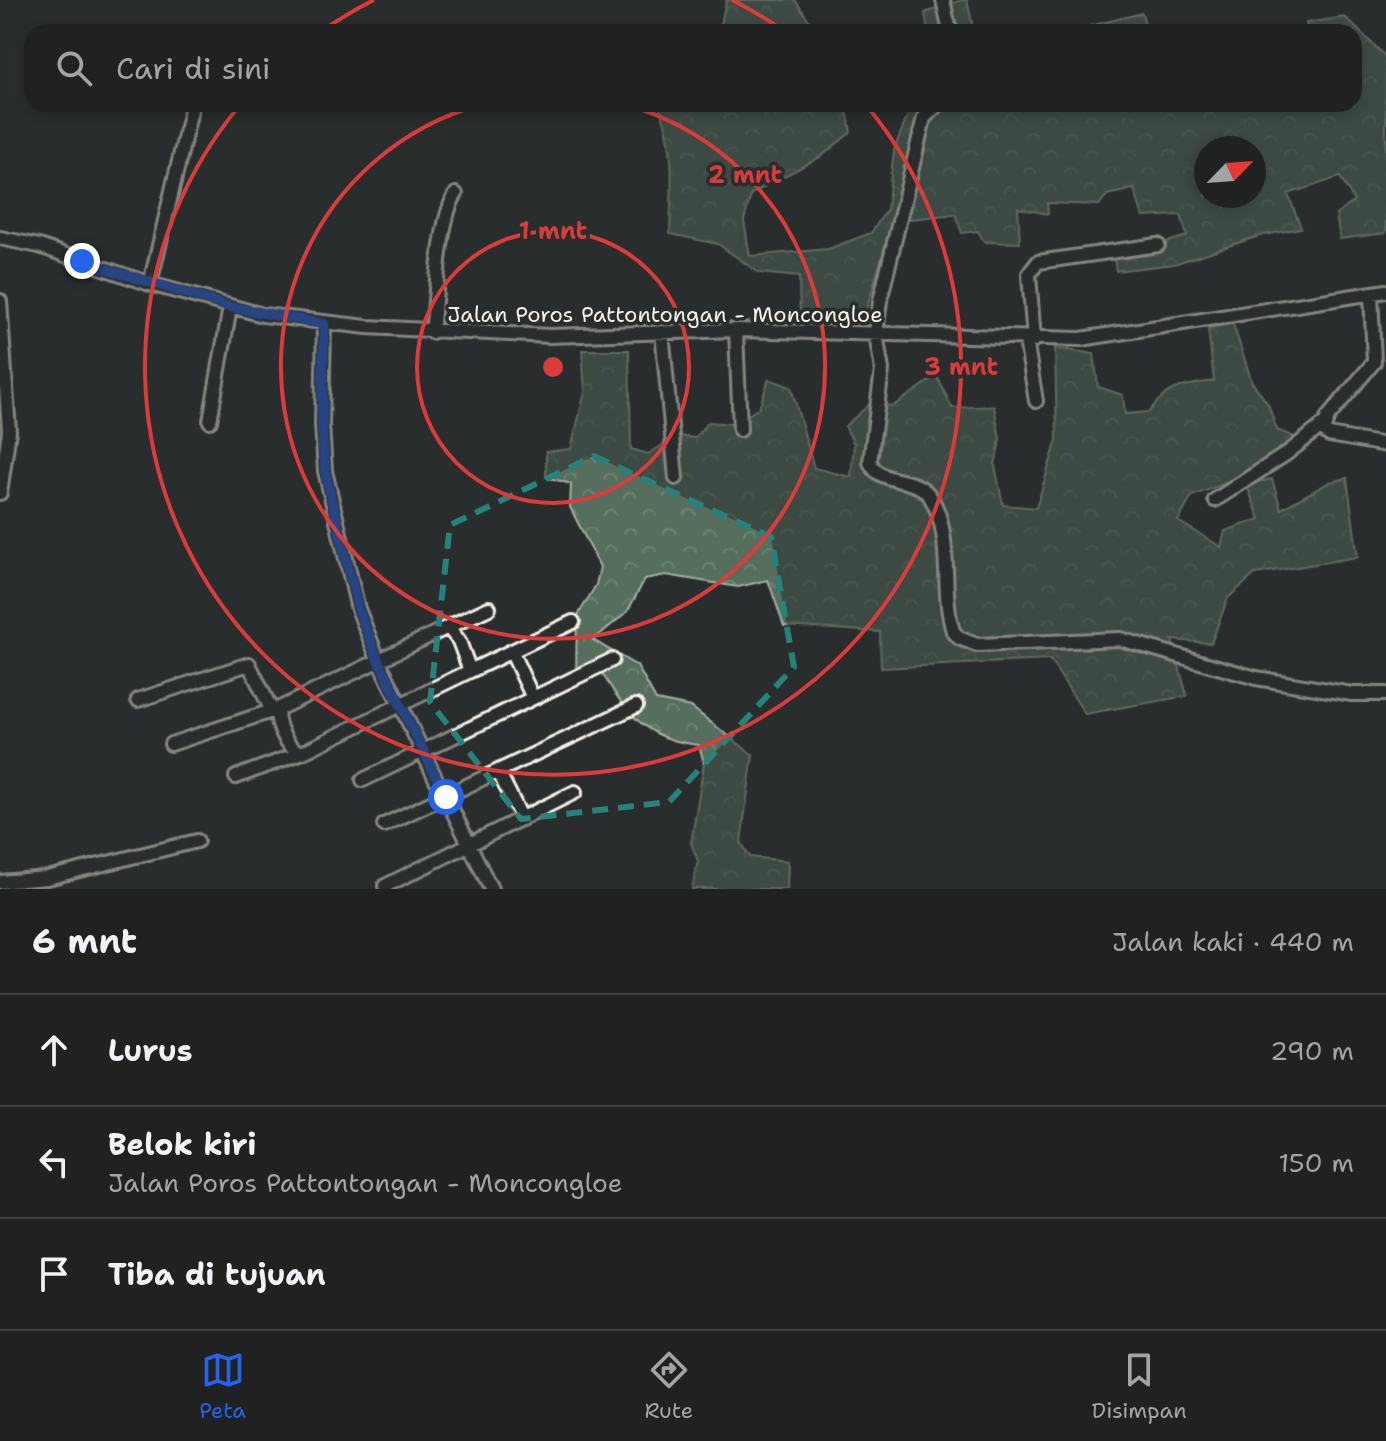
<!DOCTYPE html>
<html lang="id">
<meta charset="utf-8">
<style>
:root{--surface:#202222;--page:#2d2f2f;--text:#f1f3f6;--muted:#a2a4a5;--line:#3d3f40;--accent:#2563eb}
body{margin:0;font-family:"Shantell Sans",sans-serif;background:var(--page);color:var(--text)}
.compass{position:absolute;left:1194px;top:136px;width:72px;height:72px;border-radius:50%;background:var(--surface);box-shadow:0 4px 12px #0003;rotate:65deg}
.stop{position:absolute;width:24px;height:24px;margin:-18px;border:6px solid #2563eb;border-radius:50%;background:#fff}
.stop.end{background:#2563eb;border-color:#fff;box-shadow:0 2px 8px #0008}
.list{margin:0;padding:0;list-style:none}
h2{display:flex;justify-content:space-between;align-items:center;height:104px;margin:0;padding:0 32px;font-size:34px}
h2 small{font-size:26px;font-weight:400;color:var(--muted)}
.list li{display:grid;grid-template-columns:52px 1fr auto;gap:24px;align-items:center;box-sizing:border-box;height:112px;padding:0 32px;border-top:2px solid var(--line)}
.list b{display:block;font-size:30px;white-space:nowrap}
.list p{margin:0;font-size:26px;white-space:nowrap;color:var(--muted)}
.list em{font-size:26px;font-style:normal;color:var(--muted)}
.icon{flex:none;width:44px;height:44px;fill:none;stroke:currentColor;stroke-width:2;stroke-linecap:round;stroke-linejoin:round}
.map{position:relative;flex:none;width:1386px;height:889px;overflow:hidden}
.search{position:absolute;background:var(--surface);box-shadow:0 4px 12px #0003;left:24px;right:24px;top:24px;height:88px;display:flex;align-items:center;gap:20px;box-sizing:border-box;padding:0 28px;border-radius:24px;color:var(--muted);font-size:30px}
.sheet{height:440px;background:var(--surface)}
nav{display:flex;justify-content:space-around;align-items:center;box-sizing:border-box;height:112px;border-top:2px solid var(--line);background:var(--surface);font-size:22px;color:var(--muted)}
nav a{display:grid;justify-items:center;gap:4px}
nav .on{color:var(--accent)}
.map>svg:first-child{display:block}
.forest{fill:url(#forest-crowns);stroke:#a4b0a2;stroke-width:2;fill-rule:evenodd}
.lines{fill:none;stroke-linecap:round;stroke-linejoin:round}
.minor-casing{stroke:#f4f1e8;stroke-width:18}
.minor{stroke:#2a2d2e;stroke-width:12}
.route{stroke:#2563eb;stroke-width:10}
.marked{fill:none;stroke:#26827a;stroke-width:6;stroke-dasharray:16 10;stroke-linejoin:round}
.ring{fill:none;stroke:#d93c3b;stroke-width:4}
.labels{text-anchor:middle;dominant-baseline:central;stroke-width:7;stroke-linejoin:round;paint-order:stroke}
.street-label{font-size:22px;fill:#f4f1e8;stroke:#2a2d2e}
.centre{fill:#d93c3b;stroke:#2a2d2e;stroke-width:4}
.ring-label{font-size:24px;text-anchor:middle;font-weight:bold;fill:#d93c3b;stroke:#2a2d2e;stroke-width:7;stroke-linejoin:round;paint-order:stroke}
</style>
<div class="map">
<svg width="1386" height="889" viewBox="0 0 1386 889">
<defs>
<pattern id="forest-crowns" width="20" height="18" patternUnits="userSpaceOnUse" patternTransform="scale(2)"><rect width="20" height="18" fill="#546e5d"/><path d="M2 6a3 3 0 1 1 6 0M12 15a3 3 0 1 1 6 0" fill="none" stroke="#6d8374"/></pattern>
</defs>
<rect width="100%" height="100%" fill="#2a2d2e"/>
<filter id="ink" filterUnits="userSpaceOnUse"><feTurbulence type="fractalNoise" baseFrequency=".0125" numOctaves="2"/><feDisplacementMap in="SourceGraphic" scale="16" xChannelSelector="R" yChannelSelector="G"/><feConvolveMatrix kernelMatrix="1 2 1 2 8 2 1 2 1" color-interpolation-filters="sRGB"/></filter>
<g filter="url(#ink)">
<path class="forest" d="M731,0H795L817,32H719L726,1Z
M962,0H967L974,32H928L925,13Z
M1142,13L1147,32H1080L1085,27Z
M1345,17L1386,57V233L1340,239L1336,215L1354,201L1340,177L1288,194L1301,228L1259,236L1174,264L1116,271L1114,258L1187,236L1181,215L1143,217L1134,189L1107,195L1099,205L1047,203L1048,214L1018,208L1020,243L984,242L978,231L962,233L955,214L893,221L862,323H800L799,277L759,273L718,244L670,234C671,189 677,145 658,104H846L851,132L822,156L751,194L744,221L750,256L828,249L871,233L887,209L894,150L912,104H1354V32H1308L1306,23ZM1206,148H1254V196H1206Z
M1233,324L1252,382L1268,404L1277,430L1299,439L1297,456L1192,496L1178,521L1221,547L1225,531L1260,519L1248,489L1253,483L1272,479L1281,509L1330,482L1347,478L1358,557L1255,574L1228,598L1211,643L1172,640L1187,696L1085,714L1050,660L881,668L880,632L784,626L768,580L738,587L666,575L645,579L627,612L593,640L637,666L656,700L691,707L753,755L741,842L750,857L788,861L787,889H692L698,861L691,843L704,763L699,745C641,740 624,708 595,662L576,674L577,617L596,585L600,567L570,507L571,484L546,477V452L571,449L585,392L582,350H629L631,449L648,454L677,436L695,438L708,422L734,424L759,408L769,379L791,387L814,468L851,477L854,444L845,426L870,404L893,406L937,376L952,408L994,406L1000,439L995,466L1003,505L1036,508L1057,440L1055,348L1094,354L1098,387L1123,395L1125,414L1149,412C1168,385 1183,386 1214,381L1208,328Z"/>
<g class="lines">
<defs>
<path id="minor" d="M943,0L950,32
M938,104L924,118L880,301L876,334L882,370L870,462C880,487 917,474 931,498C954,536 940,590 953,631L959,638L977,645L1120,639L1256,678L1352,694H1386
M0,238L39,246L150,284L263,315L367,327L550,336L736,330L1081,339L1386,291
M150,284L191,110
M1371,294L1374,362L1328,417L1323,430L1329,435L1386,445
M0,301L9,431L0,493
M324,324L322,425L325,471L358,609L378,659L445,798
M736,330L740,430
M432,332C436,300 439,217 456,194
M662,332L676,478
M1026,340L1036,401
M1034,340L1029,274L1038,262L1158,245
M210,421L230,307
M1215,500L1286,454L1323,425
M448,627L489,608
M511,651L533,698
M470,671L573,622
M138,700L249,664L272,711
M171,744L278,709
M498,771L522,819
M236,777L303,752L470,671L459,641L448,627L278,709C275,723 286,746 299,752
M363,780L612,660
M446,797L491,889
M384,825L636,706
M0,882L47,878L197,841
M385,886L575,792"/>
</defs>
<use href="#minor" class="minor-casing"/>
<use href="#minor" class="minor"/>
</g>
</g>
<g class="lines" filter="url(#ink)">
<path class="route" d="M82,261L230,307L324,324L322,425L325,471L358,609L378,659L446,797"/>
</g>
<path d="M0 0H1386V889H0ZM594,456L771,537L794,667L669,802L521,819L430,702L450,525Z" fill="#2a2d2e" fill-opacity=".55" fill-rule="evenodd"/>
<path class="marked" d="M594,456L771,537L794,667L669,802L521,819L430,702L450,525Z"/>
<g class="ring">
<circle cx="553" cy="367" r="136"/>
<path d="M623 104A272 272 0 1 1 483 104"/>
<path d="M322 31A408 408 0 0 1 374 0M732 0A408 408 0 0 1 784 31M866 105A408 408 0 1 1 240 105"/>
</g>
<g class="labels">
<g class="street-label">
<text x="665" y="314">Jalan Poros Pattontongan - Moncongloe</text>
</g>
</g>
<circle cx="553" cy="367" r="12" class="centre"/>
<g class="ring-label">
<text x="745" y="183">2 mnt</text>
<text x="553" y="239">1 mnt</text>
<text x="961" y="375">3 mnt</text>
</g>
</svg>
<svg class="compass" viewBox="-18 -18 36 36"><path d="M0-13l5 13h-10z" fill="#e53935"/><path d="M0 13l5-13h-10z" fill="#a2a4a5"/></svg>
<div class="stop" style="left:446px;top:797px"></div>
<div class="stop end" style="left:82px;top:261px"></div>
<div class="search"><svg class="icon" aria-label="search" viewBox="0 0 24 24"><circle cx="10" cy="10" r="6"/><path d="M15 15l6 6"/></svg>Cari di sini</div>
</div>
<section class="sheet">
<h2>6 mnt<small>Jalan kaki · 440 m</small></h2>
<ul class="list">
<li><svg class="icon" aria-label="ahead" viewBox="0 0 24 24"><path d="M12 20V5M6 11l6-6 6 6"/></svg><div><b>Lurus</b></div><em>290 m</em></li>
<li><svg class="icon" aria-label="left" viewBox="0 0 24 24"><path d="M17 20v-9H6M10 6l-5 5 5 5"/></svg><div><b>Belok kiri</b><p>Jalan Poros Pattontongan - Moncongloe</p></div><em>150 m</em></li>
<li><svg class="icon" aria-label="arrive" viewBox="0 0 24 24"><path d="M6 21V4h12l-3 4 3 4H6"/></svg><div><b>Tiba di tujuan</b></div></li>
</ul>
</section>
<nav>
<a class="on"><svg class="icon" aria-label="map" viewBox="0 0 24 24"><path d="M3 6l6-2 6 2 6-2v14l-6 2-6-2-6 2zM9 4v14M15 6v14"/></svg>Peta</a>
<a><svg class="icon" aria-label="directions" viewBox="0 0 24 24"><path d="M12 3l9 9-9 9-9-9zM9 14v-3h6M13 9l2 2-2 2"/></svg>Rute</a>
<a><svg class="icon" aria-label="saved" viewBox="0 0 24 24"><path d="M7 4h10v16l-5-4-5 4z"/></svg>Disimpan</a>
</nav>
